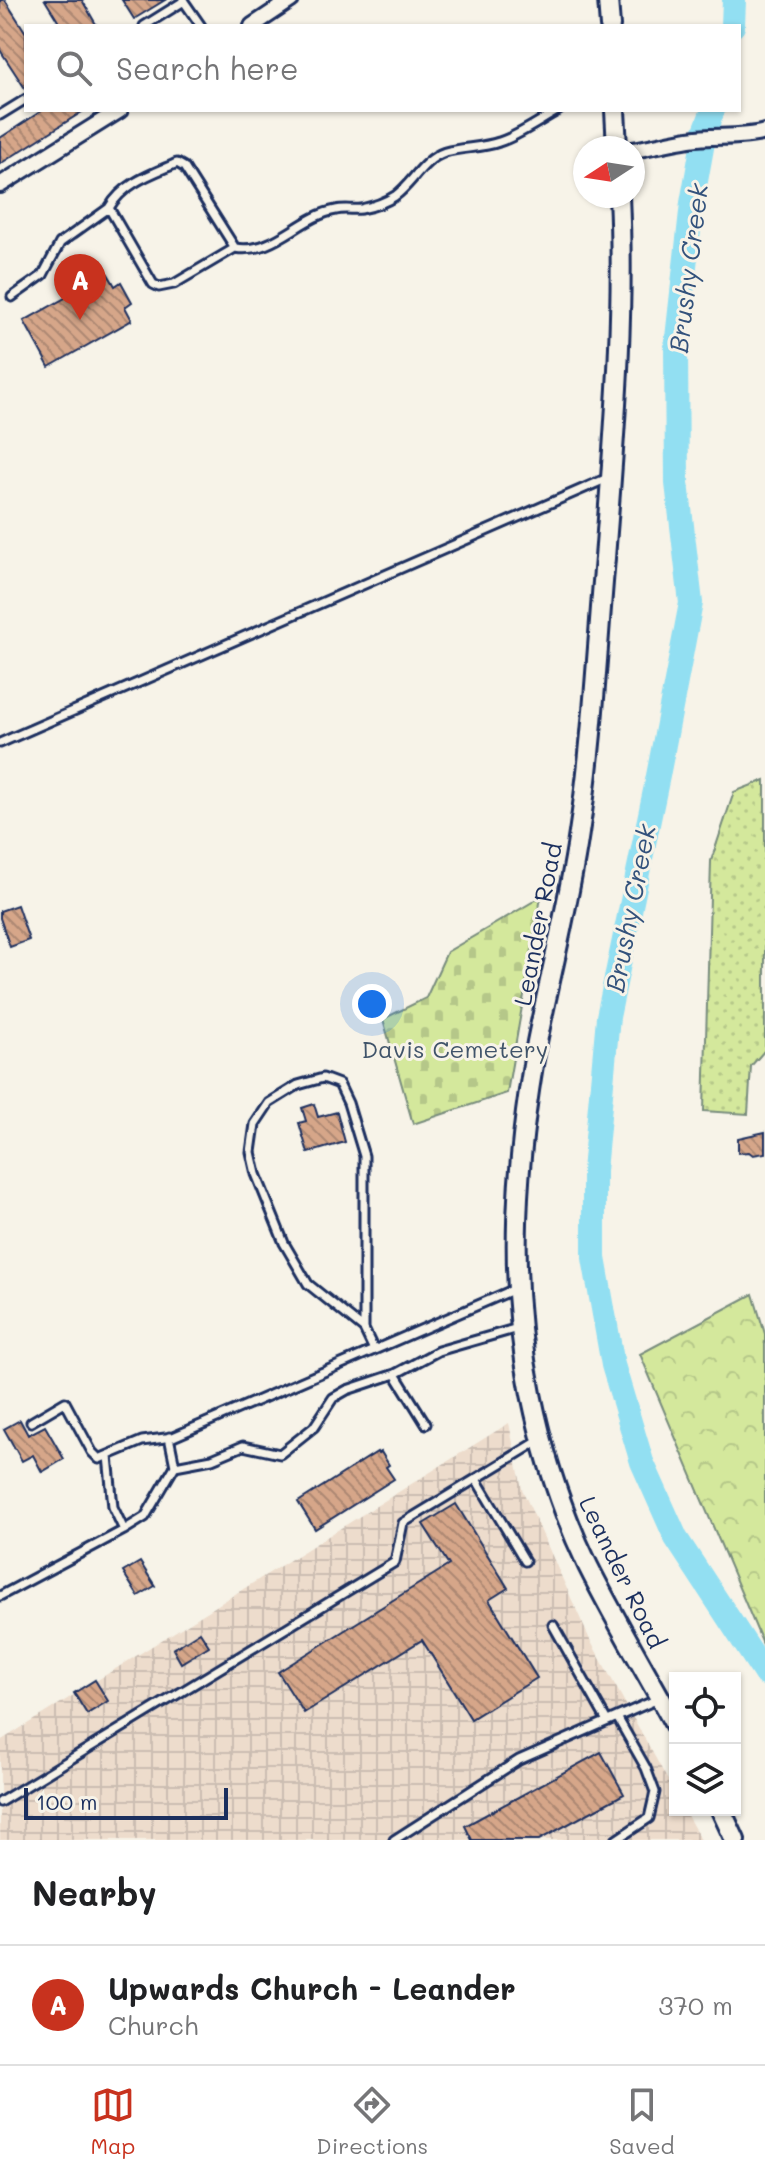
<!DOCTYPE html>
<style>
:root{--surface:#fff;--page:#f6f6f6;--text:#202124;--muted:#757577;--line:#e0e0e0;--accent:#c8321e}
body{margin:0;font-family:Mali,sans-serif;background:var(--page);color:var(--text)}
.controls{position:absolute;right:24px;bottom:24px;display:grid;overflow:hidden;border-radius:0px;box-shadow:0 2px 6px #0004}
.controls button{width:72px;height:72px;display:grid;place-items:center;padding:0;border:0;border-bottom:2px solid var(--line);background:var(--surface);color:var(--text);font:40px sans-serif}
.compass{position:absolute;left:573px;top:136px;width:72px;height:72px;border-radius:50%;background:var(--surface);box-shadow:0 2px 6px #0004;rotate:258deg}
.scale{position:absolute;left:24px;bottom:20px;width:204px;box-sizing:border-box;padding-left:8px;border:4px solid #1b2f5e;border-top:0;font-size:22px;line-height:28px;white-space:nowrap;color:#1b2f5e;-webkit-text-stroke:6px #f7f3e8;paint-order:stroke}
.you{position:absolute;left:372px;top:1004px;width:28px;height:28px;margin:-20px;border:6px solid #fff;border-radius:50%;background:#1a73e8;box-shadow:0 0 0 12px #1a73e833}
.badge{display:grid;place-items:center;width:52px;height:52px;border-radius:50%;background:var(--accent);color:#fff;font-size:26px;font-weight:700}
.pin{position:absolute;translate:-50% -66px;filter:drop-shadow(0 2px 4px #0008)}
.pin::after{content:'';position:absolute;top:42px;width:28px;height:24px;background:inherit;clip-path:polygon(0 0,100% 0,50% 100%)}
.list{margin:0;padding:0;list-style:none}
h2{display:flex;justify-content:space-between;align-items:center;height:104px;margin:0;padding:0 32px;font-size:34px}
h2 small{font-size:26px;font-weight:400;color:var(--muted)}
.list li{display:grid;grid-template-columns:52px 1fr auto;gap:24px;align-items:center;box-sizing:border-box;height:120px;padding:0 32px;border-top:2px solid var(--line)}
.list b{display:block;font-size:30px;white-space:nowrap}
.list p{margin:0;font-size:26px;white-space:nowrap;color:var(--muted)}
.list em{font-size:26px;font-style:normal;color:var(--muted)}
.icon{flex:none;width:44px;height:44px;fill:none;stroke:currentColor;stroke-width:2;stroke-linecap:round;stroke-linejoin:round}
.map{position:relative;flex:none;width:765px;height:1840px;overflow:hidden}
.search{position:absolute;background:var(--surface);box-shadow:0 2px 6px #0004;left:24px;right:24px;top:24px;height:88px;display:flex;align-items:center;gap:20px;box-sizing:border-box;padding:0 28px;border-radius:0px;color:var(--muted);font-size:30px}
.sheet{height:224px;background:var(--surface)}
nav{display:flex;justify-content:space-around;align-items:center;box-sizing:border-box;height:112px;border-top:2px solid var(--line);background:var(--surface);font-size:22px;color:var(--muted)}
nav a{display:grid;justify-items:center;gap:4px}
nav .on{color:var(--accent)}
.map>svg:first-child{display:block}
.industrial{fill:url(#industrial-grid)}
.forest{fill:url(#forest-crowns);stroke:#788c7d;stroke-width:2}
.cemetery{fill:url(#cemetery-stones);stroke:#788c7d;stroke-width:2}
.park{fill:url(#park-dots);stroke:#788c7d;stroke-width:2}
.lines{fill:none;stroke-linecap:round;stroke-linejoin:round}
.river{stroke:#92dff2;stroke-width:24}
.building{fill:url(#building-back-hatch);stroke:#1b2f5e;stroke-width:2}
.service-casing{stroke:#1b2f5e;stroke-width:13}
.minor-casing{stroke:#1b2f5e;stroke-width:20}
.secondary-casing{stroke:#1b2f5e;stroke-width:24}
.service{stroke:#f7f3e8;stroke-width:7}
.minor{stroke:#f7f3e8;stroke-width:14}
.secondary{stroke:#f7f3e8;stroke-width:18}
.labels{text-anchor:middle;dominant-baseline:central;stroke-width:6;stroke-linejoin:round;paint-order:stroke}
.street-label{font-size:24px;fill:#1b2f5e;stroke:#f7f3e8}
.park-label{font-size:24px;fill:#40546a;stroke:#f7f3e8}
.water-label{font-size:26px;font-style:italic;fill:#33527c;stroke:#f7f3e8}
</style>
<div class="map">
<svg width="765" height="1840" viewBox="0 0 765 1840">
<defs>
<pattern id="industrial-grid" width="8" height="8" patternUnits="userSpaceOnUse" patternTransform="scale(2)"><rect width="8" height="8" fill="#eddccc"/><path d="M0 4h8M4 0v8" fill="none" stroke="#cbbdb2"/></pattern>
<pattern id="forest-crowns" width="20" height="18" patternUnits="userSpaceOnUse" patternTransform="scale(2)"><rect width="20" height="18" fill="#d4e89c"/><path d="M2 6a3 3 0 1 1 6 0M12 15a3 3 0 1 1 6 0" fill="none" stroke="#b5c789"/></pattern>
<pattern id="cemetery-stones" width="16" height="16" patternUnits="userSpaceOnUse" patternTransform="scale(2)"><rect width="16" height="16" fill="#d4e89c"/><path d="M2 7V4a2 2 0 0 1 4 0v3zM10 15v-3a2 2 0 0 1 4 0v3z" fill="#b5c789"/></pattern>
<pattern id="park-dots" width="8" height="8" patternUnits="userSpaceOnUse" patternTransform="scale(2)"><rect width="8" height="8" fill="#d4e89c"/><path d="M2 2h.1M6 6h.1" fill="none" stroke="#b5c789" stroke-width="1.8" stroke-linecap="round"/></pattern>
<pattern id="building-back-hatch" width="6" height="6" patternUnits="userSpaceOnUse" patternTransform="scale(2)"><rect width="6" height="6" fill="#d6a689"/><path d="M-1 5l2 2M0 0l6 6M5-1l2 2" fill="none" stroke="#ad8873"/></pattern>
</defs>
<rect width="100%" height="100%" fill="#f7f3e8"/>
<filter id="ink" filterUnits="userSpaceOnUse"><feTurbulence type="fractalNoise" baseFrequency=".0125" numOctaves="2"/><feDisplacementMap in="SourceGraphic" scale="16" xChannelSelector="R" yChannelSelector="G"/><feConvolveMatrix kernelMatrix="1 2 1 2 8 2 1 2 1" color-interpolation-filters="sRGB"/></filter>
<g filter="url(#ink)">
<path class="industrial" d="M509,1423L522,1489L590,1640L675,1793V1810H684L701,1840H0V1741Z"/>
<path class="forest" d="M753,1294L765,1334V1649L640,1354Z"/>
<path class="cemetery" d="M541,897L507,1093L413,1124L383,1019L426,998L447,952Z"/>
<path class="park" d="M765,780V1050L751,1066L748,1114L704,1111L711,861L734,792Z"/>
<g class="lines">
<path class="river" d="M733,26L734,0
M713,110L705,131L692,203L676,347L677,483L691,603L658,776L608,1017L594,1171V1258L613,1365L642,1462L676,1538L765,1674"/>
</g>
<path class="building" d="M0,0H5L26,33V90L0,50Z
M45,0H82L97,26H61Z
M122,0H165L134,19Z
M43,110H85L0,164V138Z
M108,274L115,286L121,282L132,302L125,307L132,320L49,367L24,321Z
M17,905L29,940L10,947L0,918V911Z
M314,1104L318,1117L337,1112L345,1142L308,1153L299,1123L306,1121L302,1108Z
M765,1132V1153L753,1155L749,1152L738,1153V1138Z
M20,1420L28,1435L45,1426L64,1459L42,1472L33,1455L22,1461L4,1429Z
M377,1452L378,1454L381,1452L389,1465L386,1467L394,1479L315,1529L298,1502Z
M456,1504L508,1588L489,1600L537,1678L471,1719L422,1640L304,1713L278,1672L449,1565L423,1524Z
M140,1562L155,1586L138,1596L123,1572Z
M200,1632L209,1646L181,1663L173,1649Z
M95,1680L108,1701L87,1714L74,1693Z
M601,1752L624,1794L539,1840H472L465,1826Z"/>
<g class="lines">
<defs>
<path id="service" d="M183,0L201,26
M144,26L184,1
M0,115L26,99
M235,248L184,167L177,163C152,174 123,183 109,208L153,284L159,287L174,284L235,248C274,255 300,216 336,210C344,208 353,210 361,209C371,207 386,202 395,196C413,183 422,160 445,152C463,147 482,148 499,142C517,137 542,119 559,110
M12,297L43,275L60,243L109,208
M0,743L610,477
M364,1329V1156L348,1103L339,1084L323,1078L298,1085L269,1103L255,1124L251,1152L256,1174L284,1243L308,1284L364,1329L374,1350
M31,1422L65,1402L92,1452L99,1459L142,1441L173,1437L515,1289
M426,1424L395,1374L438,1351L518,1328
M108,1456L113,1507L124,1530L145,1517L175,1466L169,1437
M175,1466L212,1459L243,1446L280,1454L314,1427L333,1398L347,1390L395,1374
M476,1479L525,1561
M0,1596L124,1530
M553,1625L607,1721
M0,1802L395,1562L403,1523L540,1440
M394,1840L519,1760L658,1699
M616,1840L649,1818L655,1792L646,1768L617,1717"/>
<path id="minor" d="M252,26L291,0
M633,150C652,147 670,142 689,139C715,135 740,139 765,132
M0,185L120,110"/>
<path id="secondary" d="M608,0L610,26
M615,110L617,148
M619,196C625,317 614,438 605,558C597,650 593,742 579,833C569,903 551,972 537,1042C516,1158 507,1277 531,1394C543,1453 562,1512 588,1566C615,1620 646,1672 675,1725
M721,1810L735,1840"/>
</defs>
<use href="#service" class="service-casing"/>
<use href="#minor" class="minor-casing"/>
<use href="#secondary" class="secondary-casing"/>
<use href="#service" class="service"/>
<use href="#minor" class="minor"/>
<use href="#secondary" class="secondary"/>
</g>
</g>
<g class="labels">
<g class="street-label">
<text transform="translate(537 924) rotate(-79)">Leander Road</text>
<text transform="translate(623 1572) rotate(64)">Leander Road</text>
</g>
<g class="park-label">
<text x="455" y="1048">Davis Cemetery</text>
</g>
<g class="water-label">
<text transform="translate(688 268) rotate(-83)">Brushy Creek</text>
<text transform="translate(630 908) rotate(-79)">Brushy Creek</text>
</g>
</g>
</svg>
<div class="controls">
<button><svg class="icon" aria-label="locate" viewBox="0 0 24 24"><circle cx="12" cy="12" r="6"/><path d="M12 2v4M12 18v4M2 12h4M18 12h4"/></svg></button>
<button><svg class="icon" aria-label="layers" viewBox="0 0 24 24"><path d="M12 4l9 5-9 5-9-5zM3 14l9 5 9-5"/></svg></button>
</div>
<svg class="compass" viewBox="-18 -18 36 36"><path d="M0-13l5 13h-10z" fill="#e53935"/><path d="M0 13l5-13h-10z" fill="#757577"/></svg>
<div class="scale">100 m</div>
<div class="you"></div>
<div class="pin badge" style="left:80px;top:320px">A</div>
<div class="search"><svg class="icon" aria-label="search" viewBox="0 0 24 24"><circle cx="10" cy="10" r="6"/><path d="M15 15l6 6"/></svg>Search here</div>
</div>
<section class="sheet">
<h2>Nearby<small></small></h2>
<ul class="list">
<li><span class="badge">A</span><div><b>Upwards Church - Leander</b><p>Church</p></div><em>370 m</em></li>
</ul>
</section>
<nav>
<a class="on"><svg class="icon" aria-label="map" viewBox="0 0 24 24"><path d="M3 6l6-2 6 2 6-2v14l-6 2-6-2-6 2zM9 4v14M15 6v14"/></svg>Map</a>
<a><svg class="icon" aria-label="directions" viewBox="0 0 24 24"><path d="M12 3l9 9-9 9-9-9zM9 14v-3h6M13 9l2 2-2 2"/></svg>Directions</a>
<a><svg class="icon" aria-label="saved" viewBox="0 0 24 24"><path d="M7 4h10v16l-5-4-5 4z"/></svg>Saved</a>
</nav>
